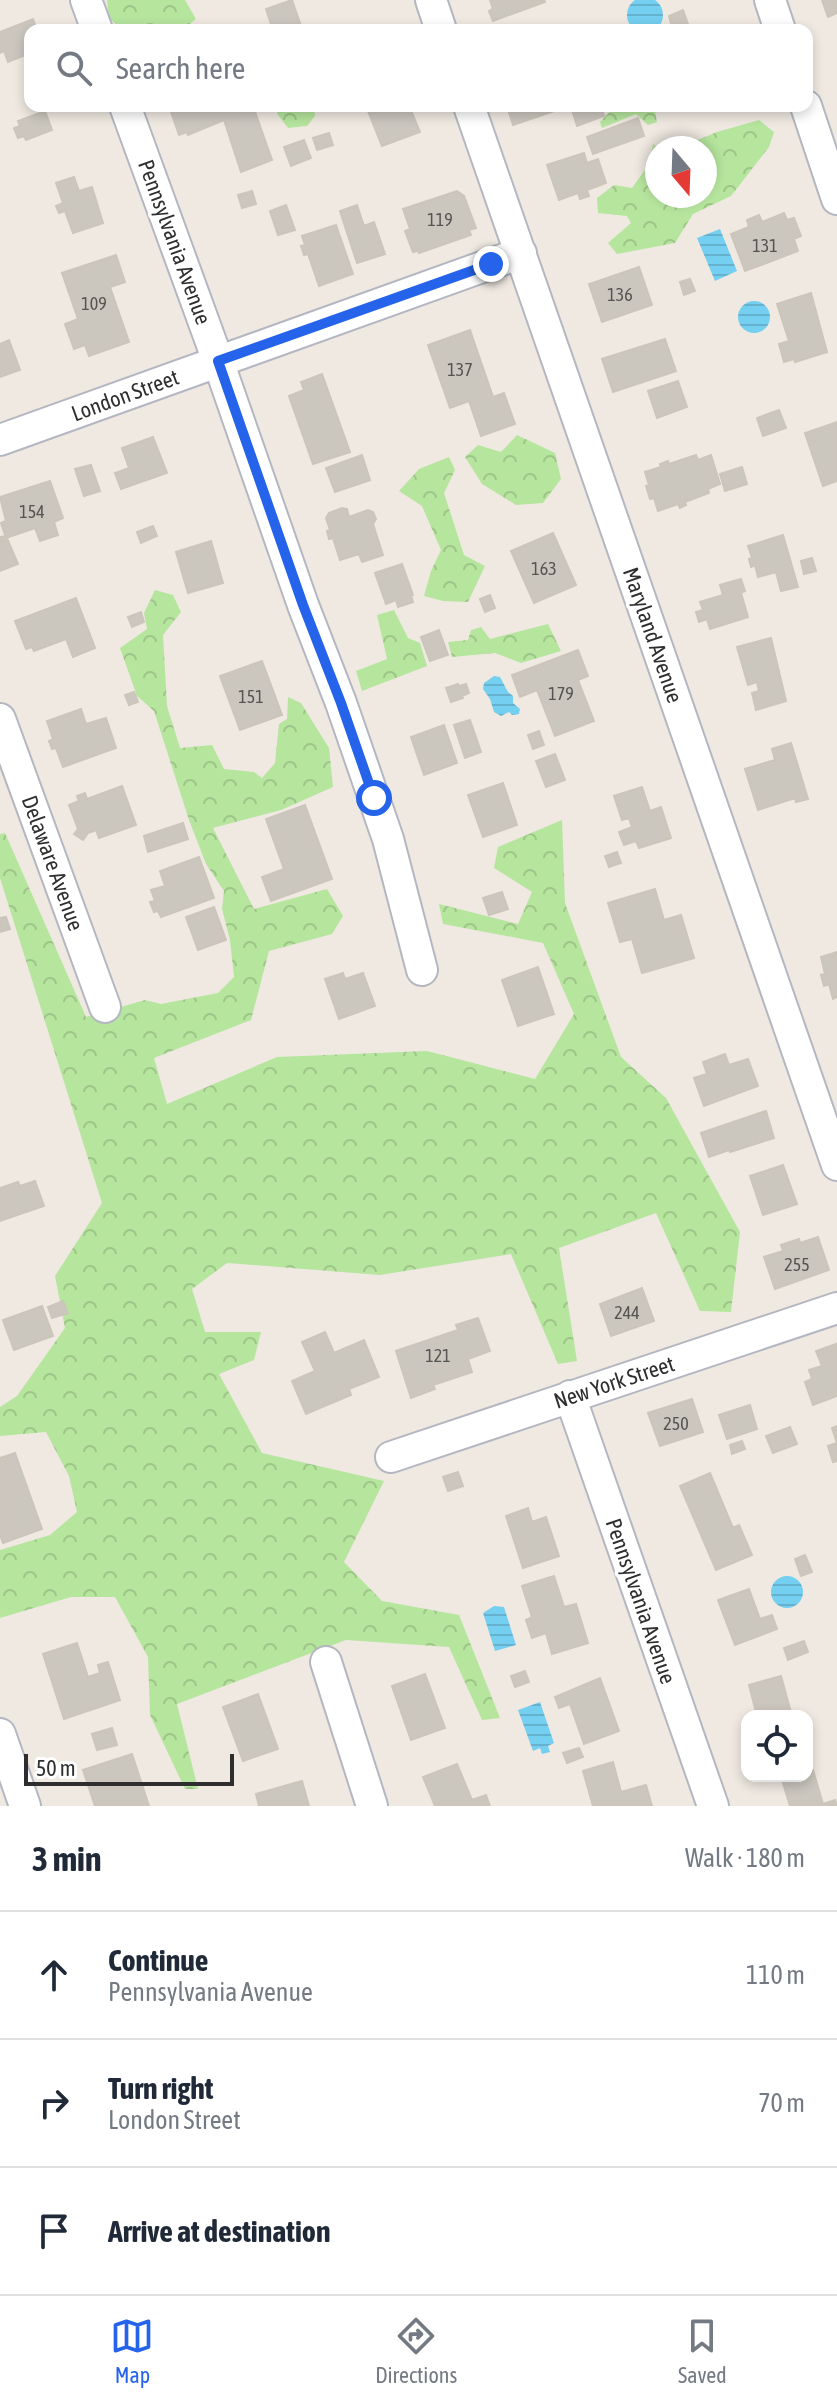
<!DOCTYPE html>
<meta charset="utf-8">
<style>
:root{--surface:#fff;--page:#f2f2f3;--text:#1f2937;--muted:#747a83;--line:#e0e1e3;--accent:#2563eb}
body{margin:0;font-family:"Asap Condensed",sans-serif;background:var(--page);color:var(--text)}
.controls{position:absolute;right:24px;bottom:24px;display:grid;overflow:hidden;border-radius:16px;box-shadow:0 4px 12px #0003}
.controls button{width:72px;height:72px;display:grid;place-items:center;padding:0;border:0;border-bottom:2px solid var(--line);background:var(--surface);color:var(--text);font:40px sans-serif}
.compass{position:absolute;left:645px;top:136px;width:72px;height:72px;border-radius:50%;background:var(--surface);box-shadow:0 4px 12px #0003;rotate:161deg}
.scale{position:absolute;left:24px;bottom:20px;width:210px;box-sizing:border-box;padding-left:8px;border:4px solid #2e2e2e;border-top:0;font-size:22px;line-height:28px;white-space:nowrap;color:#2e2e2e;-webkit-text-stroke:6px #fff;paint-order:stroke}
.stop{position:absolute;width:24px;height:24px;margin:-18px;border:6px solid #2563eb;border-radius:50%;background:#fff}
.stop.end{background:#2563eb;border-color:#fff;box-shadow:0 2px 8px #0008}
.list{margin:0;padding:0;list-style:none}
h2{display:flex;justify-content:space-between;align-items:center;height:104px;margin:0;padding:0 32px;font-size:34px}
h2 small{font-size:26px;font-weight:400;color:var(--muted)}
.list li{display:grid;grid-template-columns:52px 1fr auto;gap:24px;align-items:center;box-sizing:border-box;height:128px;padding:0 32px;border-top:2px solid var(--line)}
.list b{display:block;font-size:30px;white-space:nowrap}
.list p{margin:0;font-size:26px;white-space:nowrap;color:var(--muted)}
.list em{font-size:26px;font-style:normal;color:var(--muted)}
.icon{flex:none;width:44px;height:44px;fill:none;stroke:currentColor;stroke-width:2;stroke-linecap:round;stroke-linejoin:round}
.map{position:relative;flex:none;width:837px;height:1806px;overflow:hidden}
.search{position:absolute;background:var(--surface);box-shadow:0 4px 12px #0003;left:24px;right:24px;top:24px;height:88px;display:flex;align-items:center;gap:20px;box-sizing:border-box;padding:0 28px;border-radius:16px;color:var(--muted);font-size:30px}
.sheet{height:488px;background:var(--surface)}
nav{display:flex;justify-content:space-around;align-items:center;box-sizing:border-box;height:112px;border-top:2px solid var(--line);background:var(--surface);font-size:22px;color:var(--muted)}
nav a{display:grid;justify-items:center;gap:4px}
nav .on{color:var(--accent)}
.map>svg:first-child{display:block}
.forest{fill:url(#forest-crowns)}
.water{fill:url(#water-rules)}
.building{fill:#cbc7bf;stroke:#cbc5ba;stroke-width:2}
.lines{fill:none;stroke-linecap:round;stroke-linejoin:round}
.minor-casing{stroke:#b4b7c1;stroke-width:34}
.minor{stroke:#fff;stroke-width:30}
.route{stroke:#2563eb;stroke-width:10}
.labels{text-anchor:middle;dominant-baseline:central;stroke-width:7;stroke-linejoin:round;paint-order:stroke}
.number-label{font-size:18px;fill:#555452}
.street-label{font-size:22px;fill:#2e2e2e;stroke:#fff}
</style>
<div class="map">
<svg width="837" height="1806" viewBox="0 0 837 1806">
<defs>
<pattern id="forest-crowns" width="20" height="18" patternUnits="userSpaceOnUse" patternTransform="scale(2)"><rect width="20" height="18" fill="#b6e59e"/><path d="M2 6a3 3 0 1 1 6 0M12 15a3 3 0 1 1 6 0" fill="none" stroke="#9dc588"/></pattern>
<pattern id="water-rules" width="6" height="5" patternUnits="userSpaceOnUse" patternTransform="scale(2)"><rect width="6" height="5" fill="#75cff0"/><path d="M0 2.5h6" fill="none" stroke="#66b2ce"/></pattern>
</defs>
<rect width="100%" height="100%" fill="#efe9e1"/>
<path class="forest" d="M107,0H185L196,19L182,30H122L109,18Z
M275,106H314L315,116L307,126L288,128L278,115Z
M615,106H654L657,122L648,125L636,114L602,128L600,122Z
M759,120L774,132L769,147L731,196L693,214L675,243L617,254L608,243L631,223L627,216L598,213L597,198L614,185L632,188L649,164L653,144L659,148L657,196H705V148H678L717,132Z
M517,435L555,453L561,479L543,503L516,505L482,484L465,457L478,445L501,452Z
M449,457L455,470L444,493L464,555L485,566L468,602L443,601L424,596L431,571L441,550L422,506L399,491L419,469Z
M155,590L173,595L181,612L163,635L167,706L180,748L212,745L224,769L254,772L262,778L275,763L279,724L287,719L288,697L301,703L329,748L333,787L281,810L213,828L254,909L327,889L343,916L332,934L269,951L251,1020L154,1058L167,1104L277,1057L427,1051L535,1079L574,1014L543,943L443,924L439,904L518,924L532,892L494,868L498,847L562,820L565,903L621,1057L666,1098L740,1232L731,1312L700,1311L656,1213L559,1248L577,1361L558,1364L511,1254L380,1275L227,1263L192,1289L205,1332H261L254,1360L219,1374L262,1453L384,1481L344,1562L382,1601L459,1615L500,1718L482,1720L449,1647L346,1640L177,1704L198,1789H185L150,1715L148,1657L115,1597H71L0,1618V1550L50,1535L77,1512L69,1476L46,1432L0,1436V1407L17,1396L65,1328L55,1276L102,1203L0,878V834L5,833L86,1017L145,1000L161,1004L218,993L234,977L230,940L222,909L224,891L206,864L189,820L154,711L137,696L120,648L147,629L144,613Z
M394,610L408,638L420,643L427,666L362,691L356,671L387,659L377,615Z
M548,624L561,651L521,663L495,653L452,657L448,642L468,640L471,630L481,627L490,639Z"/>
<path class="water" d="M627 15a18 18 0 1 1 36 0a18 18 0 1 1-36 0Z
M720,229L737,271L715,281L697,238Z
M738 317a16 16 0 1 1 32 0a16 16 0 1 1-32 0Z
M494,676L500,677L508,692L513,696V703L520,709L519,714L512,715L509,712L501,716L494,712L490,699L483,689L484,683Z
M771 1592a16 16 0 1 1 32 0a16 16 0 1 1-32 0Z
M494,1606L504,1607L516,1645L495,1651L483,1613Z
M540,1702L554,1743L548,1746L550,1752L542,1754L540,1748L533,1751L518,1710Z"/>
<path class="building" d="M292,0L301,26L291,30H273L266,9Z
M490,0H544L545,2L493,21L489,11L493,9Z
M822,0H837V13L828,17Z
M683,10L689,27L673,30L669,16Z
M33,19L37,30H30V53L8,62L4,51L0,53V32Z
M169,106H246L248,112L254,109L272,160L241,172L224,120L188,135L187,132L179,135Z
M366,106H409L420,132L382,146Z
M507,106H566V107L513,125Z
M571,106H601L604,116L577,126Z
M45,111L52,130L26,140L24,136L18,138L14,128L20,126L18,121Z
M638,118L644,136L593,154L587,137Z
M329,133L333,145L317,150L313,138Z
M304,140L311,158L291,166L284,147Z
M584,153L587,163L598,159L606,183L587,190L589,196L580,199L578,193L559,200L547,165Z
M74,177L79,191L92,187L103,223L73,233L65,211L59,213L56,206L63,203L56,183Z
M252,191L256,204L242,208L238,195Z
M457,191L464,196L476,228L469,230L471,235L419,253L418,251L413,252L405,231L410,229L403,209Z
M286,205L295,230L278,235L270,211Z
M357,205L364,226L374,222L385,254L357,263L340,211Z
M784,213L787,220L794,218L801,236L794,239L798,251L745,271L731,234L749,227L747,220L759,215L762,222Z
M336,225L353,274L319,286L308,254L304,255L301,246L305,245L302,236Z
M116,255L125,282L110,287L129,342L89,356L85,345L74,349L65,324L78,319L62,273Z
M639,267L652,305L602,322L589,284Z
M690,279L695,291L684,295L680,282Z
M811,293L827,352L795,362L794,359L784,362L779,344L789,341L777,304Z
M470,330L493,397L504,393L515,424L481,436L469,401L450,408L428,345Z
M665,339L676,371L613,392L602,359Z
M9,340L20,370L0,377V344Z
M322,374L350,452L313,464L289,396L304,390L301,382Z
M678,381L687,407L657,418L648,391Z
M779,410L786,428L763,436L757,418Z
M837,422V481L823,486L805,433Z
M153,437L167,473L121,489L115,473L129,468L122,448Z
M362,455L370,480L335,492L326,468Z
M696,455L698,460L711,455L720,484L708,489L709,493L685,502L686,505L680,508L678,504L658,511L654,498L650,499L646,486L649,485L645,472L661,467L660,464L668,461L669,464Z
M91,465L100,491L84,496L75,469Z
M742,467L747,484L725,491L720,474Z
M50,481L63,518L54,522L58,535L40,541L35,528L6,538L1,523L6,521L0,497Z
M342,508L347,509L349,517L368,510L373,512L376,519L373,524L383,555L362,562L359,554L340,560L333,538L329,539L327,531L330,530L326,518L329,513Z
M153,526L157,536L141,543L137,532Z
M553,533L576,585L534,603L511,551Z
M783,535L798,587L781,591L776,572L758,577L755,565L751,567L749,559L752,558L748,546Z
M6,536L18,564L0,571V537Z
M211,541L223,583L188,593L176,552Z
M812,558L816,571L804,574L801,561Z
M402,564L413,595L411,596L413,602L398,607L396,600L386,604L375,573Z
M741,579L745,591L741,593L748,617L710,629L707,619L699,622L696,612L703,610L700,602L723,595L720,585Z
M490,595L495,608L485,612L480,599Z
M76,598L95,648L73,657L66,639L34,651L32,647L26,649L15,621Z
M141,612L144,622L132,627L128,617Z
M439,630L448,655L430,661L421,637Z
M771,638L786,701L756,710L752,693L759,691L757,682L748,685L737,647Z
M578,650L588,676L578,680L594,721L555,736L537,690L520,697L512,675Z
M262,661L282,715L240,730L220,676Z
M458,684L459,686L466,684L469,693L462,696L463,698L451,702L446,688Z
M134,692L138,702L129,705L125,695Z
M81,709L86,724L106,718L116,748L63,767L56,748L52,749L49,741L53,739L47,721Z
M470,720L481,752L465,758L454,725Z
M444,725L457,763L424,775L411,737Z
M539,731L544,745L533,749L528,735Z
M791,743L808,799L796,802L795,798L758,810L745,769L775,760L772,749Z
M555,754L565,780L546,787L536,761Z
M503,783L517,825L483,837L468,795Z
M122,786L136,825L99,838L96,830L88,833L83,840L74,834L78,829L69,805L79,801L77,796L85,793L87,799Z
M642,787L650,811L661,807L671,838L639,848L636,841L624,845L619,832L632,827L629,818L622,820L614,796Z
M305,805L332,879L271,901L262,877L284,869L266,819Z
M183,823L188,839L148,852L144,836Z
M617,852L621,863L609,867L605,856Z
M199,857L214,898L161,917L158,911L154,912L150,902L155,901L151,890L165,886L160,871Z
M655,889L664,920L681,915L694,958L642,973L632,939L620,942L608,903Z
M502,892L508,909L489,915L483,898Z
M214,907L226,940L198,950L186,917Z
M6,917L10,929L0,932V918Z
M837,952V997L833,999L829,984L824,986L821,975L825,974L821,957Z
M538,967L554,1014L518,1026L502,980Z
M343,973L345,979L363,973L375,1006L339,1019L325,979Z
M725,1054L729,1065L748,1059L758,1086L704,1106L694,1078L707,1074L703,1062Z
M766,1111L774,1138L730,1152L729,1150L709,1157L701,1133Z
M783,1165L797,1204L763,1215L750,1176Z
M35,1181L44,1206L0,1221V1188L18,1182L20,1186Z
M818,1237L829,1270L775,1289L764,1257L783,1251L781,1245L799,1239L800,1243Z
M642,1288L654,1321L611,1336L600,1304Z
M63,1301L68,1313L52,1318L48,1307Z
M42,1306L53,1336L14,1350L3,1320Z
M478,1318L490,1351L468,1359L472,1372L433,1385L435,1389L411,1398L396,1351L458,1330L456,1325Z
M325,1332L334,1353L364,1340L379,1377L349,1389L351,1395L306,1414L292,1381L315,1371L302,1342Z
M836,1344L837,1396L813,1405L805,1382L812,1379L809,1370L822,1366L816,1351Z
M692,1399L703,1432L660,1446L648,1413Z
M750,1405L757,1429L727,1439L719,1415Z
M837,1426V1461L833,1462L828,1446L837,1443L832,1428Z
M790,1427L797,1444L773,1453L766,1436Z
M742,1441L745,1449L732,1454L730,1445Z
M15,1453L42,1529L3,1543L0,1535V1458Z
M458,1472L463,1486L448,1491L443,1477Z
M710,1473L733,1528L739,1525L752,1555L716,1570L680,1486Z
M528,1508L532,1522L546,1517L559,1556L523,1568L506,1516Z
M805,1555L812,1572L801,1576L795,1559Z
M554,1576L564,1607L576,1604L588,1643L552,1654L546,1633L532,1638L526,1620L532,1617L522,1586Z
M749,1589L760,1619L772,1615L777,1629L735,1645L718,1600Z
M804,1641L808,1652L788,1660L784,1648Z
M77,1643L88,1677L100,1673L98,1665L108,1662L120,1700L64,1719L43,1654Z
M525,1671L529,1682L515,1687L511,1676Z
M425,1674L445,1728L411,1740L392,1686Z
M781,1676L792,1716H757L749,1685Z
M600,1678L619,1731L584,1744L570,1704L559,1708L555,1697Z
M258,1694L278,1749L243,1761L223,1707Z
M112,1728L117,1745L97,1750L92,1734Z
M579,1748L583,1757L567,1763L563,1753Z
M132,1754L149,1806H95L83,1770Z
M613,1762L621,1792L646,1785L652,1806H593L583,1771Z
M457,1764L472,1800L486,1795L490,1806H435L423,1777Z
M813,1770L823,1804L835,1800L837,1806H790L782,1780L795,1776H807V1772Z
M302,1781L309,1806H259L256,1794Z"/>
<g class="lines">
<defs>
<path id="minor" d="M86,0L97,30
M431,0L441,30
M770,0L780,30
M125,106L218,361L303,605L341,703L388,839L422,970
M469,106L837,1165
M806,106L837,199
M0,440L521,253
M0,719L105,1007
M570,1396L713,1806
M391,1457L837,1308
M326,1662L372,1806
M0,1734L25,1806"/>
</defs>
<use href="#minor" class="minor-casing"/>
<use href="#minor" class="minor"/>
</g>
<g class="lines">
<path class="route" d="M374,798L341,703L303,605L218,361L491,264"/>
</g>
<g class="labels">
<g class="number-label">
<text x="440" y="219">119</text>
<text x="765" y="245">131</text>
<text x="620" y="294">136</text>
<text x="94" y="303">109</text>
<text x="460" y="369">137</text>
<text x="32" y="511">154</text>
<text x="544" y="568">163</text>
<text x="561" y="693">179</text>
<text x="251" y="696">151</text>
<text x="797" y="1264">255</text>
<text x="627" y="1312">244</text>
<text x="438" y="1355">121</text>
<text x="676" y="1423">250</text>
</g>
<g class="street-label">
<text transform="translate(175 242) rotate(70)">Pennsylvania Avenue</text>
<text transform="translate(125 395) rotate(-20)">London Street</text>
<text transform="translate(653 635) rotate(71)">Maryland Avenue</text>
<text transform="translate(53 863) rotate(70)">Delaware Avenue</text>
<text transform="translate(614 1382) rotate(-18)">New York Street</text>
<text transform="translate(641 1601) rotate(71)">Pennsylvania Avenue</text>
</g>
</g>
</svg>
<div class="controls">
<button><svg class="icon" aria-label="locate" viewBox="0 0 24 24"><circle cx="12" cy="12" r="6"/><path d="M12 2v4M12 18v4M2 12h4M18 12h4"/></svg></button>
</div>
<svg class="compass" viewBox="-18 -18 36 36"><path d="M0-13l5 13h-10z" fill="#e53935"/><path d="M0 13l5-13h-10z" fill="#747a83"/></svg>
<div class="scale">50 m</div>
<div class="stop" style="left:374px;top:798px"></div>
<div class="stop end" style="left:491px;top:264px"></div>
<div class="search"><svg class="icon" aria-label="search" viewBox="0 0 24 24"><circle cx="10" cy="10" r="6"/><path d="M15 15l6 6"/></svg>Search here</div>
</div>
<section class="sheet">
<h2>3 min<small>Walk · 180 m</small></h2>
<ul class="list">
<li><svg class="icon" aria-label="ahead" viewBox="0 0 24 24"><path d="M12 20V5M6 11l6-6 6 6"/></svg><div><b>Continue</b><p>Pennsylvania Avenue</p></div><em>110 m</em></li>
<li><svg class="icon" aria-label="right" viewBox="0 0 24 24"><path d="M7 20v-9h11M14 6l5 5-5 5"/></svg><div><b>Turn right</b><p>London Street</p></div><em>70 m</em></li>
<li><svg class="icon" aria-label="arrive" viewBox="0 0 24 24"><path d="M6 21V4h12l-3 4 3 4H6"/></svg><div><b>Arrive at destination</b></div></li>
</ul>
</section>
<nav>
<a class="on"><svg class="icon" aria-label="map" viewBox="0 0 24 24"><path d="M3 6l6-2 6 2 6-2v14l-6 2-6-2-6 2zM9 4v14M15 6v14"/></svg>Map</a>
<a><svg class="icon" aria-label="directions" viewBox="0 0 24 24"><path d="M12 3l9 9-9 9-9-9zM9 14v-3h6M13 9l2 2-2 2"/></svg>Directions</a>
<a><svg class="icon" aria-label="saved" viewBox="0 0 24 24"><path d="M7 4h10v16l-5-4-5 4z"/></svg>Saved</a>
</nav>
